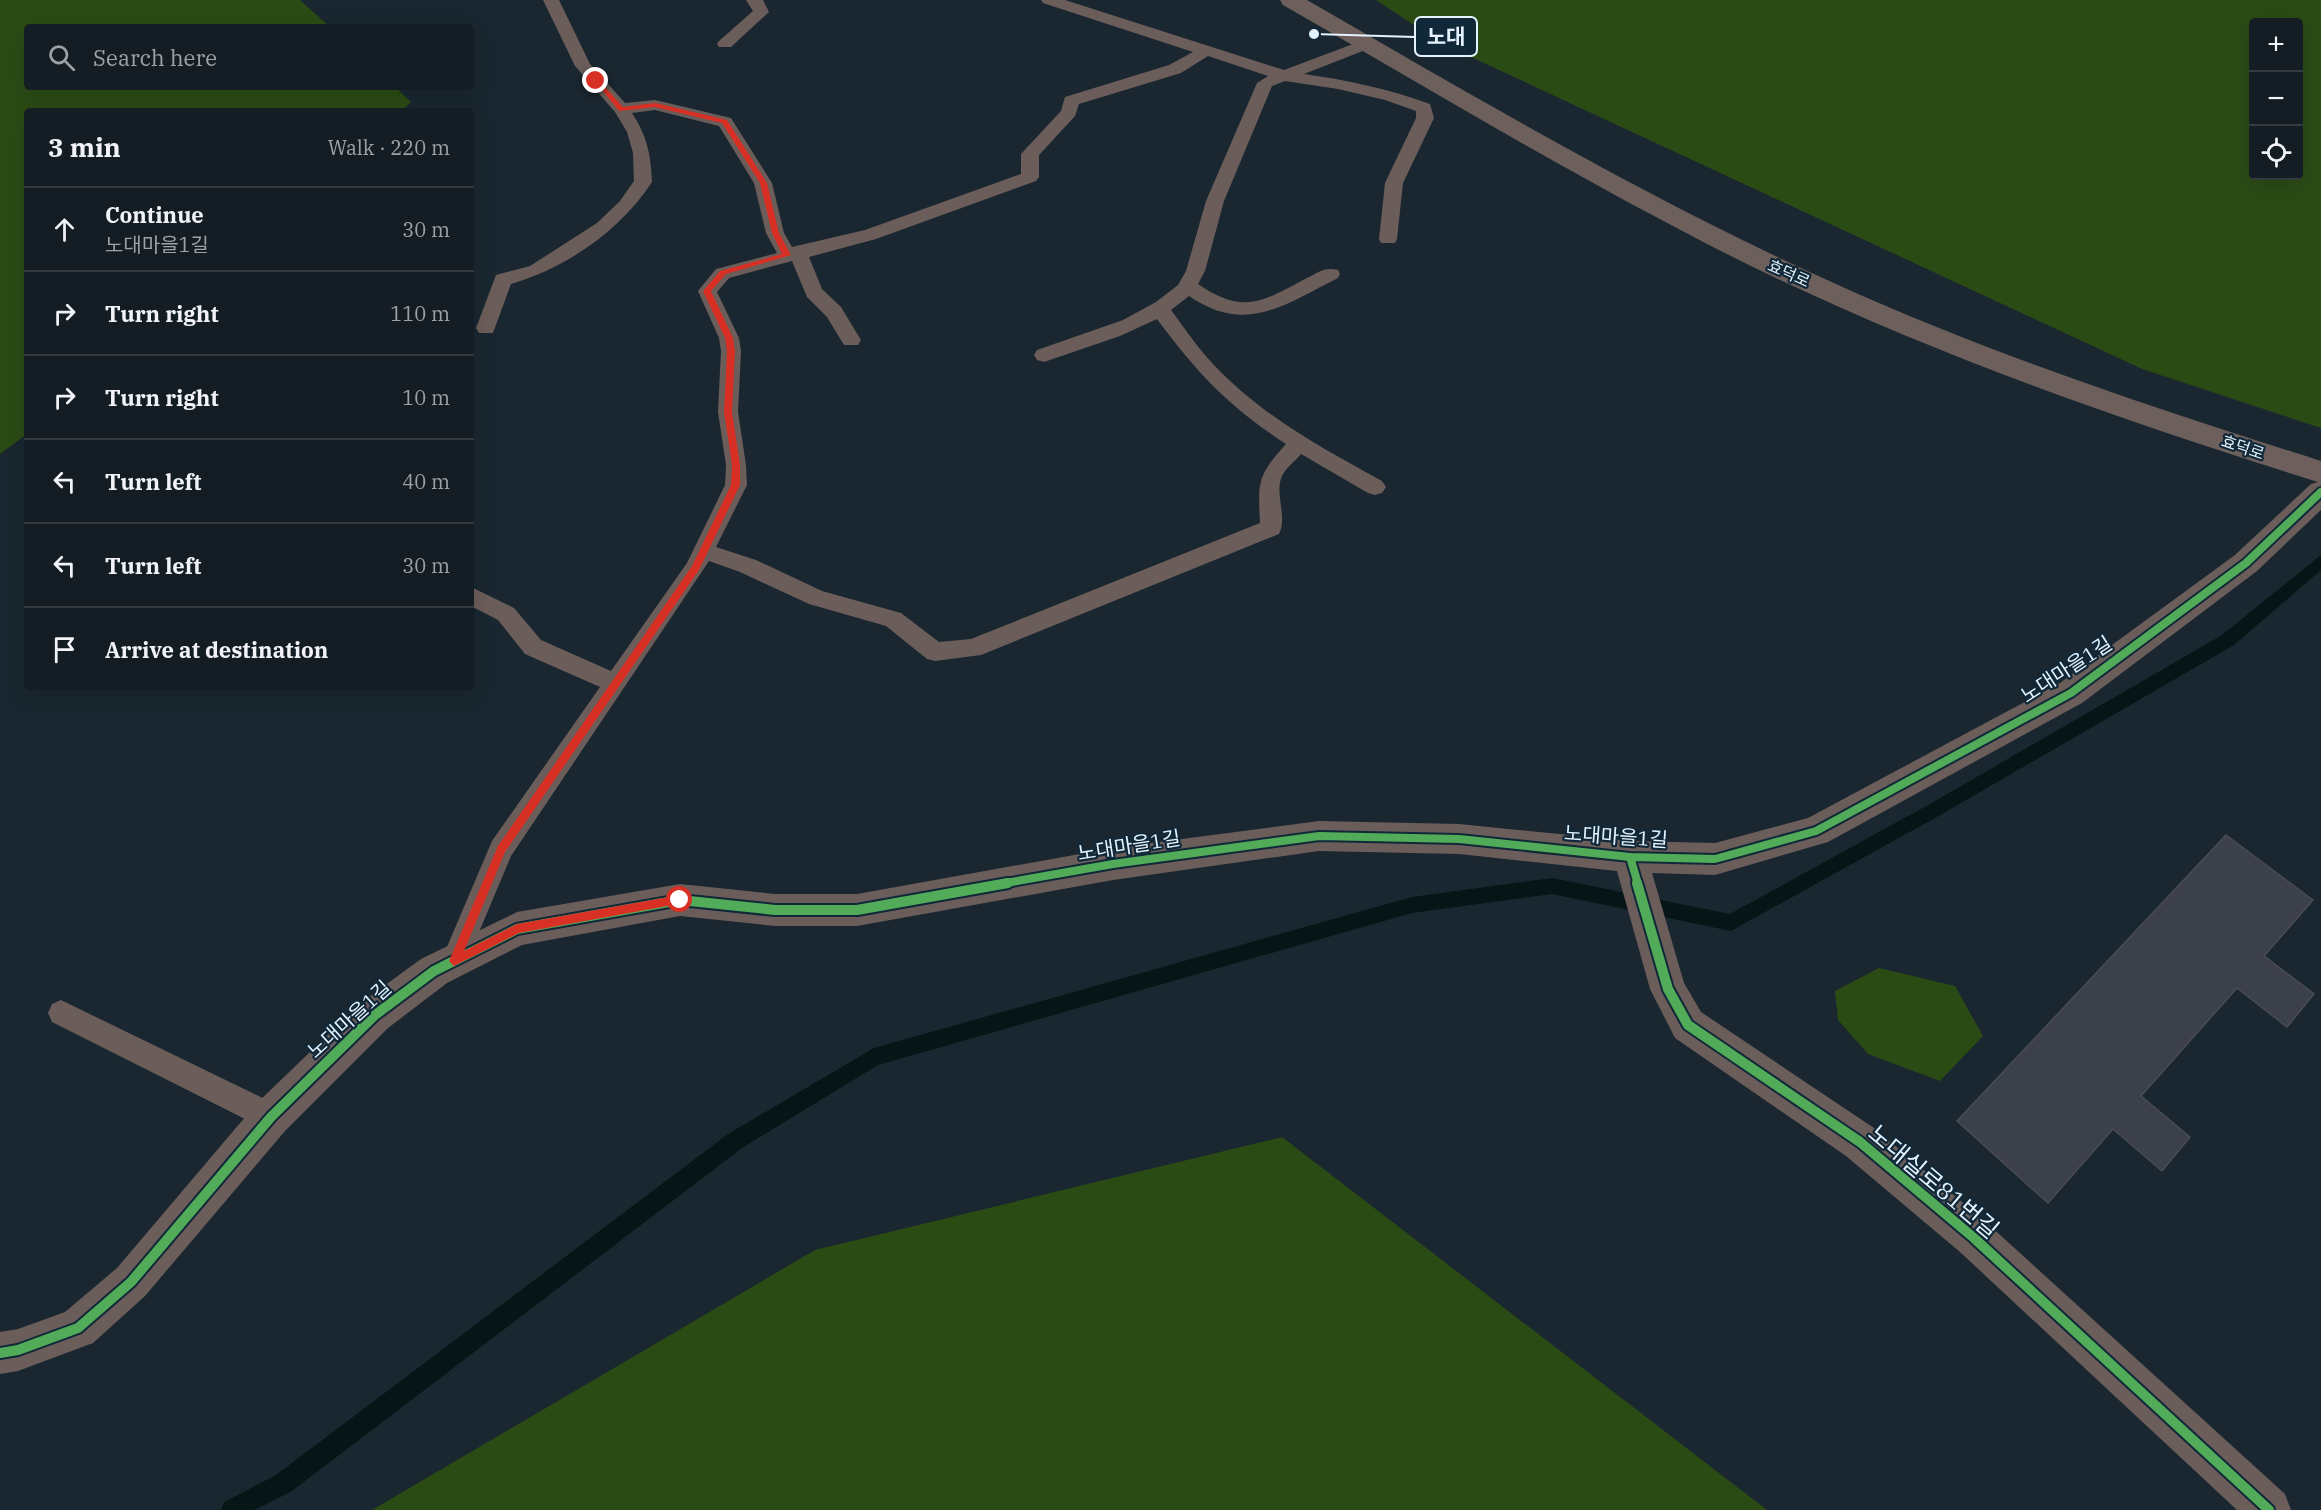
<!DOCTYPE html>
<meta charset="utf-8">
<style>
:root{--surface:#141d24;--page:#1d262c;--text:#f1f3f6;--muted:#9da2a6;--line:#333b41}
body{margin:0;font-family:"IBM Plex Serif","Noto Sans KR",serif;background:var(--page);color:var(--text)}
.controls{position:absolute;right:18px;top:18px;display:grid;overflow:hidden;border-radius:6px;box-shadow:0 6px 24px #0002}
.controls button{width:54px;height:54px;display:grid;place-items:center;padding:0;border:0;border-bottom:2px solid var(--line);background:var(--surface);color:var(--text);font:30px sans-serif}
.stop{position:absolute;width:18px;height:18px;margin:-14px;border:4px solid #d93025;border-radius:50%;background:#fff}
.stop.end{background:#d93025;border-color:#fff;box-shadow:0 2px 6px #0008}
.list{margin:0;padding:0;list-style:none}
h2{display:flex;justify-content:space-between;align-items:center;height:78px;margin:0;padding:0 24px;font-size:26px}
h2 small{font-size:20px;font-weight:400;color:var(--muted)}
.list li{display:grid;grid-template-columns:39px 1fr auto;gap:18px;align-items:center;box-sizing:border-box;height:84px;padding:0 24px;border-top:2px solid var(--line)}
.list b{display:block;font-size:22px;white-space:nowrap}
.list p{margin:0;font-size:20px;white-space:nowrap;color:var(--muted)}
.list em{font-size:20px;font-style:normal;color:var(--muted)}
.icon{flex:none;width:33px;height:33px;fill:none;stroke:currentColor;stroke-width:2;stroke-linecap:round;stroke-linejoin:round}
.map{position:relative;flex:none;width:2321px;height:1510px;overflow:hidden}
.search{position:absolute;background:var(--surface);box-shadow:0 6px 24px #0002;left:24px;top:24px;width:450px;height:66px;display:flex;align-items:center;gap:15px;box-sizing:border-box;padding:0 21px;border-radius:6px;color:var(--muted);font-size:22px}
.panel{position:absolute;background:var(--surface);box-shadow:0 6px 24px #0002;left:24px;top:108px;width:450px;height:582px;border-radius:6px}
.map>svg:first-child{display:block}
.green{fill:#2b4b15;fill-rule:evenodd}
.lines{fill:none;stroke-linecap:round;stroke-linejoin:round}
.stream{fill:#071516;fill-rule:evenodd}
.building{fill:#3c4049;stroke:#494c56;stroke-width:1.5}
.lane{fill:#6b5d5a;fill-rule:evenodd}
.street{fill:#6b5d5a;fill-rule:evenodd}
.secondary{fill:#6c5f5c;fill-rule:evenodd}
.cycleway-far1-casing{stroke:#112839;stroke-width:12}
.cycleway-casing{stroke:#112839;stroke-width:14}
.cycleway-far1{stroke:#51ab58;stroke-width:8}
.cycleway{stroke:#51ab58;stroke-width:10}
.route{fill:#d93025}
.labels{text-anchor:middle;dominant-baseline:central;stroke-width:4.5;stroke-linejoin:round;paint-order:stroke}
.far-street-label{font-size:16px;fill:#e5f3fe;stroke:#112839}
.street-label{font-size:20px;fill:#e5f3fe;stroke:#112839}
.near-street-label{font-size:24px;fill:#e5f3fe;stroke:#112839}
.leader{fill:none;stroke:#e5f3fe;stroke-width:2}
.callout-dot{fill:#e5f3fe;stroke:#112839;stroke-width:2}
.callout{fill:#112839;stroke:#e5f3fe;stroke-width:2}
.callout-label{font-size:21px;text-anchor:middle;font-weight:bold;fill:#e5f3fe}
</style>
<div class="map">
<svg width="2321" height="1510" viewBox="0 0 2321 1510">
<rect width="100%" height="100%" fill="#1a2730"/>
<path class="green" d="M0,0H300L330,27H27V87H395L411,102L402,111H27V434L0,454Z
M1376,0H2321V428L2142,369L1443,44ZM2298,22V176H2254V22Z
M1879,968L1955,986L1983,1036L1940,1081L1868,1054L1838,1020L1835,991Z
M1282,1137L1767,1510H372L815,1250Z"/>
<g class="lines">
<path class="stream" d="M2321,555V570L2234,645L1942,814L1731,931L1552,894L1412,913L878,1065L742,1148L292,1491L255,1510H221L224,1502L276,1475L728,1134L874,1048L1412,897L1552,878L1730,914L1930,804L2222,635Z"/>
</g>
<path class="building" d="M2226,835L2313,900L2264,956L2314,994L2287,1027L2237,988L2141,1096L2190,1137L2162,1171L2113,1129L2048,1203L1957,1121Z"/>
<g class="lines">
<path class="lane" d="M543,0H559L590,64L625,103L655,100L731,118L772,183L784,233L792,247L865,230L1021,174V154L1061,111L1065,97L1169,65L1193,52L1043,3L1041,0H1065L1284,70L1361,41H1373L1375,44L1373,47L1304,74C1347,80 1389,89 1430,104L1434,118L1403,183L1397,239L1395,243H1381L1379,239L1385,183L1416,118V111L1385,100L1338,89L1285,81L1272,86L1224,201L1205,271L1198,284C1246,317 1264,300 1311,276C1320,271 1327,267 1338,270L1340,274L1338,278C1284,305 1246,335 1189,296L1171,310C1185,329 1198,348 1214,365C1261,415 1323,449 1382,481L1386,487L1382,493L1375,495L1368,493L1301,454C1295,461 1285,469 1282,476C1274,494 1288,517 1279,534L981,655L935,661L927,659L886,626L809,604L740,572L709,561L511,856L463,970L454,973L445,970L441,961L492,841L600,687L525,654L498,620L471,606V587L514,608L541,640L611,671L687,563L725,485L726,465L718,412L721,351L719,338L698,291L716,269L777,253L766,233L754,183L719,126L655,110L632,113C647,136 651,155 652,182C620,231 566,268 511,284L493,333H479L476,328L496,275L530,266L597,223L620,201L634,181L633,153L627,132L615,112L575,66ZM1208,56L1268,76L1257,83L1206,201L1186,271L1178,285L1156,302L1123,320L1037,350L1034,355L1037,360L1044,362L1120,336L1157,319C1198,374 1228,406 1286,444C1257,476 1258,481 1260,523L971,639L939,642L901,613L822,591L756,560L716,547L747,485L746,465L738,412L741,351L739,338L717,292L729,278L792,261L807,297L827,317L844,345H858L861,340L841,307L822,289L809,257L876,239L1036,181L1039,177V155L1075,116L1079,104L1181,73Z
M746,0H763L769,12L731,47H719L717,44L719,41L753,11Z
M61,1000L281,1107L285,1117L281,1127L271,1131L261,1127L52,1022L48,1013L52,1004Z"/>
<path class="street" d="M2321,481V510L2257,571L2082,703L1828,842L1715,875L1652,873L1684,983L1701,1012L1874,1128L1988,1224L2285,1494L2291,1510H2237L1960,1252L1846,1156L1675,1038L1650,989L1617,871L1459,854L1319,851L1113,880L857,926H775L680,916L522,945L447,983L388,1028L285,1131L145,1296L93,1343L18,1371L0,1374V1332L18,1329L65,1312L117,1268L257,1103L362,1002L421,959L517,912L680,884L775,894H857L1113,848L1319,821L1459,824L1630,841L1715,843L1808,818L2060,683L2235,555L2311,484Z"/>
<path class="secondary" d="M1280,0H1307C1480,100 1653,202 1836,284C1993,355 2157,409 2321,461V483C2127,422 1933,355 1751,266C1591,187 1438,94 1283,5Z"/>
<defs>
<path id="cycleway-far1" d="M1630,857L1638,884
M1000,884L1113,864L1319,836L1459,839L1630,857L1715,859L1816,831L2071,693L2246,563L2321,492"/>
<path id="cycleway" d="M1637,883L1668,989L1688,1025L1860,1142L1974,1238L2269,1510
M0,1353L18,1350L78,1328L131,1282L271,1117L375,1015L434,971L517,929L680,900L775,910H857L1008,883"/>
</defs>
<use href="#cycleway-far1" class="cycleway-far1-casing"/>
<use href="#cycleway" class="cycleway-casing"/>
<use href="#cycleway-far1" class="cycleway-far1"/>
<use href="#cycleway" class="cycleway"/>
</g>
<path class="route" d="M593,79H598L623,107L655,103L727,120L767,183L779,233L791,255L726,274L711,291L733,338L735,351L732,412L740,465V485L699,570L505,852L464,951L517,924L680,895L684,896V903L519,933L454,966L449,961L498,846L692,566L731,485L732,465L724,412L727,351L725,338L703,291L720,271L782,254L772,233L760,183L722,123L655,107L619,111Z"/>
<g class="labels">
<g class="far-street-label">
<text transform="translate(1789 273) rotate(24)">효덕로</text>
<text transform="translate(2243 447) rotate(19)">효덕로</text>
</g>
<g class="street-label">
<text transform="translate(2066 669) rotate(-33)">노대마을1길</text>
<text transform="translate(1616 836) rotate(4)">노대마을1길</text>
<text transform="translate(1129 845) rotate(-9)">노대마을1길</text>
<text transform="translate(349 1019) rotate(-42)">노대마을1길</text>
</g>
<g class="near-street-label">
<text transform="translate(1934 1181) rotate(40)">노대실로81번길</text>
</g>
</g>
<path class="leader" d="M1314 34L1415 37"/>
<circle class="callout-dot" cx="1314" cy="34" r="6"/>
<rect class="callout" x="1415" y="17" width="62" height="39" rx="6"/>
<g class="callout-label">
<text x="1446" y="44">노대</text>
</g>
</svg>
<div class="controls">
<button>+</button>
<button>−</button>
<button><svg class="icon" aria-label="locate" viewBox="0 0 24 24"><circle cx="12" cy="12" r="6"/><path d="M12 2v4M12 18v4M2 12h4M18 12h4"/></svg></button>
</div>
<div class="stop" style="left:680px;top:900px"></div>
<div class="stop end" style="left:596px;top:81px"></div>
<div class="search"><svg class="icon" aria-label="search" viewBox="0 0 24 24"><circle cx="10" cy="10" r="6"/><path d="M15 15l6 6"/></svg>Search here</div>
<section class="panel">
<h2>3 min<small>Walk · 220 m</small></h2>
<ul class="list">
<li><svg class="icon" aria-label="ahead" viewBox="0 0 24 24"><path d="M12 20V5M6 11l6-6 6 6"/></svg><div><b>Continue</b><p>노대마을1길</p></div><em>30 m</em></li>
<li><svg class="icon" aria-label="right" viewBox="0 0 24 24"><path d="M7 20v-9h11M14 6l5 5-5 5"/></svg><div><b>Turn right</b></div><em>110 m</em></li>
<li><svg class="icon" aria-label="right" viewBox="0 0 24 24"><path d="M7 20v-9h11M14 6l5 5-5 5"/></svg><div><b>Turn right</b></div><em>10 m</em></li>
<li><svg class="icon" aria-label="left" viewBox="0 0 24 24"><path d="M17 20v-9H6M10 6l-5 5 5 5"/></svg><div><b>Turn left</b></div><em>40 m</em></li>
<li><svg class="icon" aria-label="left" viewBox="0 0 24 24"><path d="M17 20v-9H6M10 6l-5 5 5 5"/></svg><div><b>Turn left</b></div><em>30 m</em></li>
<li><svg class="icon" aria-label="arrive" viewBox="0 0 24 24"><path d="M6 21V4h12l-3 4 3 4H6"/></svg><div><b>Arrive at destination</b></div></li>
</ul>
</section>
</div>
